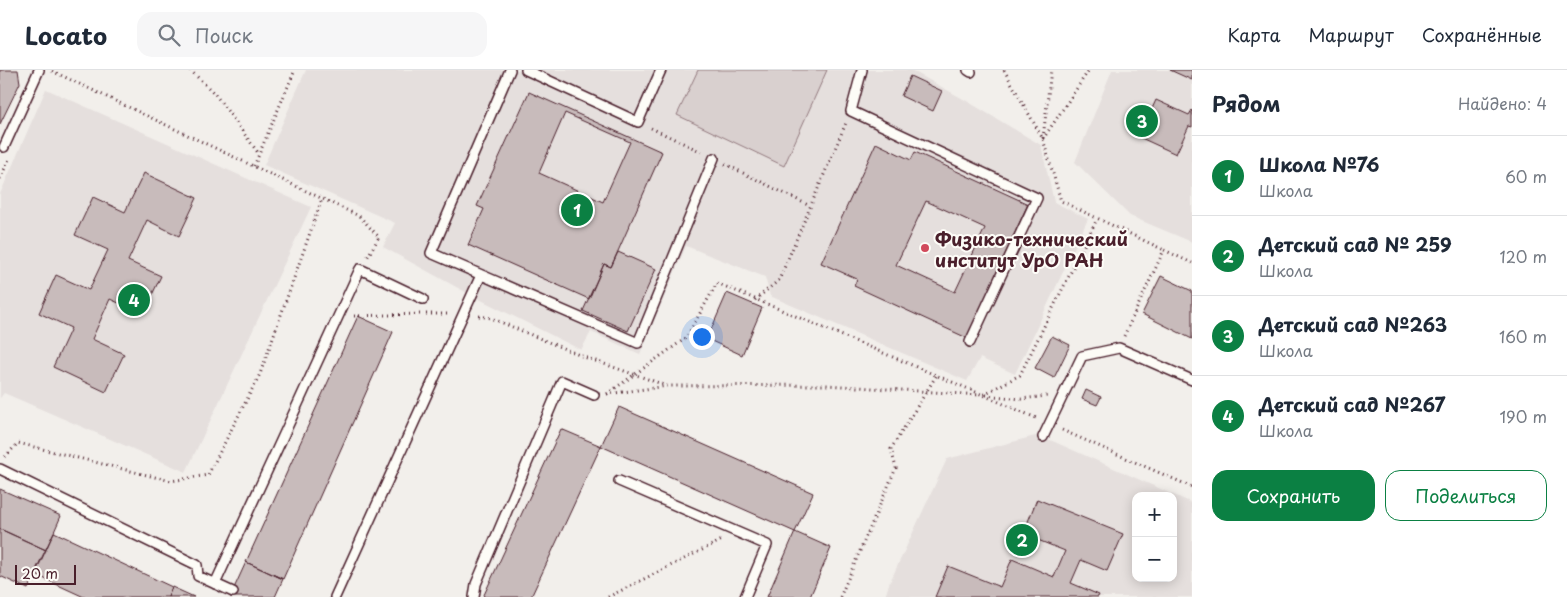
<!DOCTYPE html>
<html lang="ru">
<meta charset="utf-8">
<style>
:root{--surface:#fff;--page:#f6f6f7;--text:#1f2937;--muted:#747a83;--line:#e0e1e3;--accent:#0b8043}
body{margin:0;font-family:"Playpen Sans",sans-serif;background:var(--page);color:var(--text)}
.controls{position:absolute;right:15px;bottom:15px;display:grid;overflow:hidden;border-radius:10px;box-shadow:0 2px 12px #0003}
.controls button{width:45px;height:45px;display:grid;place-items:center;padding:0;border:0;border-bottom:1px solid var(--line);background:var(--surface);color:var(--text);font:25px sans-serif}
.scale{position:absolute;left:15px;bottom:12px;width:61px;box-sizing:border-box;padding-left:5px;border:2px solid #4a1f2b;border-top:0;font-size:14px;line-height:18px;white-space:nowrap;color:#4a1f2b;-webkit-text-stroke:4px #fdfcf7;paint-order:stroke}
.you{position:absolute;left:701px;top:266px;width:18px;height:18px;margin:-12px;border:4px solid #fff;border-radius:50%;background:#1a73e8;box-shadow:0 0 0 8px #1a73e833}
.badge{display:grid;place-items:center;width:32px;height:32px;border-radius:50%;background:var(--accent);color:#fff;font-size:16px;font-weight:700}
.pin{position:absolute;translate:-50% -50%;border:2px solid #fff;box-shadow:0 1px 5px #0006}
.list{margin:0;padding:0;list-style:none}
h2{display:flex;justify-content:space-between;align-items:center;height:65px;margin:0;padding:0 20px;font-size:21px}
h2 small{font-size:16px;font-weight:400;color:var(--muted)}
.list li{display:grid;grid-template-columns:32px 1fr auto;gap:15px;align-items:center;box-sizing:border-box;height:80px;padding:0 20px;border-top:1px solid var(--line)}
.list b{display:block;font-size:19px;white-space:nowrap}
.list p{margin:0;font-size:16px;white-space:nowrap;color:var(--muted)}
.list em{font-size:16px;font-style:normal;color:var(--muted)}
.actions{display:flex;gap:10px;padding:15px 20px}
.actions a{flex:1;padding:11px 0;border:1px solid var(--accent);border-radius:15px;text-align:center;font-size:18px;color:var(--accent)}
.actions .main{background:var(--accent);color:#fff}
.icon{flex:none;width:28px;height:28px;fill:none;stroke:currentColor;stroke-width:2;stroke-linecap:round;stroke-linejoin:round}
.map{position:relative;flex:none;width:1192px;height:527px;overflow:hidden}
header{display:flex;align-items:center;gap:30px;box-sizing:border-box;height:70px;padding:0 25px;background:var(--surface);border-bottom:1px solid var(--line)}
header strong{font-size:24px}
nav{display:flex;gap:28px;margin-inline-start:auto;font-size:18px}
.search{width:350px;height:45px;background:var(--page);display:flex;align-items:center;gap:12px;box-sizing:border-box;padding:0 18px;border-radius:15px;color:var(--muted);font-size:19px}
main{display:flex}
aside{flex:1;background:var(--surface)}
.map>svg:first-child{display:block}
.built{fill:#e5dfdd;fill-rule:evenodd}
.green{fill:#d9d0cf;stroke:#92787d}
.building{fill:#c8bbbb;stroke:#4a1f2b;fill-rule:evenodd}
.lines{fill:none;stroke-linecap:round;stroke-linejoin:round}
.service-casing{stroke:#4a1f2b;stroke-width:12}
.path{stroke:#4a1f2b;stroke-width:3;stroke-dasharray:1 4;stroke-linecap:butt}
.service{stroke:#fdfcf7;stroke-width:9}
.poi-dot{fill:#d1495b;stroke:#fdfcf7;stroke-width:2}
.labels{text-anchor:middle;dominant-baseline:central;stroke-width:4;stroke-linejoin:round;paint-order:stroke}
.poi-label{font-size:18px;font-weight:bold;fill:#4a1f2b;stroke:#fdfcf7;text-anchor:start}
</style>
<header>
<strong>Locato</strong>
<div class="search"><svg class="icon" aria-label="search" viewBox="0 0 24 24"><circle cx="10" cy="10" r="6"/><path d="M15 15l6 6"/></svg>Поиск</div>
<nav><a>Карта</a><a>Маршрут</a><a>Сохранённые</a></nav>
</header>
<main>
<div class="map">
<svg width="1192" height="527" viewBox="0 0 1192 527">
<rect width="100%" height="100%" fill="#f2efeb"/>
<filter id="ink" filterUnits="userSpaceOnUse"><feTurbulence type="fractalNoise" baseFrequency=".02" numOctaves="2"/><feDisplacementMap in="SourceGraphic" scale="10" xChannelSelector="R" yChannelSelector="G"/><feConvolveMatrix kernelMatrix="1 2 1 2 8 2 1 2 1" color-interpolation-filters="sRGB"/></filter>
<g filter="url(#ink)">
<path class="built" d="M306,0H911L965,30L1041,75L1054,132L1088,149L1015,304L980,288L967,311L770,226L765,207L686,176L640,284L591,262L581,280L471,225L383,177L395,153L264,95Z
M1112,0H1192V172L1130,146L1075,92Z
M46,19L311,137L186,402L4,323L0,328V124Z
M1039,365L1192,433V527H885L889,514L947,389ZM1136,426H1173V508H1136Z"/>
<path class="green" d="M698,0H827L784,96L677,45Z"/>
<path class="building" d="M0,0H18L20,13L0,54Z
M1170,0H1192V10Z
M910,6L942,21L933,41L901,26Z
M529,22L662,82L611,197L604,194L589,229L468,175L484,139L477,136ZM565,43L630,72L603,132L539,103Z
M1156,30L1189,45L1192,40V57L1189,56L1176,84L1139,67Z
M876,73L911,90L915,82L1028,134L967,268L854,216L857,209L821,193ZM926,131L985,158L955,222L896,195Z
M144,103L197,128L179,166L147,150L128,191L161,206L143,244L110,229L92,269L124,284L106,322L53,297L71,258L39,243L56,205L89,220L108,180L75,165L93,127L125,142Z
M618,182L656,199L628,261L583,241L604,194L611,197Z
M1161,206L1192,221V269L1142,244Z
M727,223L762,238L742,285L707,269Z
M358,246L393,262L283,509L246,492Z
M1052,266L1070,275L1054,308L1035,298Z
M1086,320L1101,327L1097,335L1082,329Z
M619,337L813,423L795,462L601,376Z
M561,359L601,376L531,527H483Z
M0,419L61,446L46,480L0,459Z
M1037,429L1123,464L1107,501L1081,490L1071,513L1099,525L1098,527H935L948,496L1000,517L1012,489L1054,507L1065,481L1023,464Z
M0,459L46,480L28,519L0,506Z
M54,462L172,517L168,527H84L34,504Z
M795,462L831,478L810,527H767Z
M246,492L283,509L275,527H230Z
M172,517L194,527H168Z"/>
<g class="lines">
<defs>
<path id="service" d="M510,0L431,183L638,273L714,88
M526,0L638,52L661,0
M862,0L851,41L1037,128L970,272
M968,0L971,2
M4,77L39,0
M1043,367L1082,286L1119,278L1192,310
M0,399L197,495L198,506L233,522
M619,411L767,475L745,527
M215,514L360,199L423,229
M335,527L481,205
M474,527L476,514L562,311L594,325"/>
</defs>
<use href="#service" class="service-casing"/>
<path class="path" d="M190,0L215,24L259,84
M1004,0L1043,69L1061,131L1164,180
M52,1L359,146L379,167L367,188
M651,58L702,82
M1043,68L1051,0
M1043,69L1089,0
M725,94L810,136
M254,96L295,0
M0,109L9,89
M755,230L779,210L846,53
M426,244H448
M354,246L420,244
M479,246L491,248L584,287L665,315
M1124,266L1164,180L1192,193
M607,324L686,268L717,213L983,325L1036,348
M607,324L668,316L826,315L980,325
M984,324L1020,305L1097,149
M986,325L1021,329L1047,326
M1062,360L1192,417
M5,387L18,373L171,411L208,405L260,304L322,129
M608,527L722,470
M840,527L896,398L891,379L936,306"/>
<use href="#service" class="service"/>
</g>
</g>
<circle class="poi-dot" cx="925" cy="178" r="5"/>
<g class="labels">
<g class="poi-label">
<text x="935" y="168">Физико-технический<tspan x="935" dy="21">институт УрО РАН</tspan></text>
</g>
</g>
</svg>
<div class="controls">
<button>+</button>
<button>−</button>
</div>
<div class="scale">20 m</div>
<div class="you"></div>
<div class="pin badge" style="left:577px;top:140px">1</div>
<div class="pin badge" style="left:1022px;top:470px">2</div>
<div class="pin badge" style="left:1142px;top:51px">3</div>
<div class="pin badge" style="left:134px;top:230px">4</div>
</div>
<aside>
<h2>Рядом<small>Найдено: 4</small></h2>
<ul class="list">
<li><span class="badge">1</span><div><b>Школа №76</b><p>Школа</p></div><em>60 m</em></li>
<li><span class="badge">2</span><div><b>Детский сад № 259</b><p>Школа</p></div><em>120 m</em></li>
<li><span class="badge">3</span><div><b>Детский сад №263</b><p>Школа</p></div><em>160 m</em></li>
<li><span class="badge">4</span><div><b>Детский сад №267</b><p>Школа</p></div><em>190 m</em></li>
</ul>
<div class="actions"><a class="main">Сохранить</a><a>Поделиться</a></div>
</aside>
</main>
